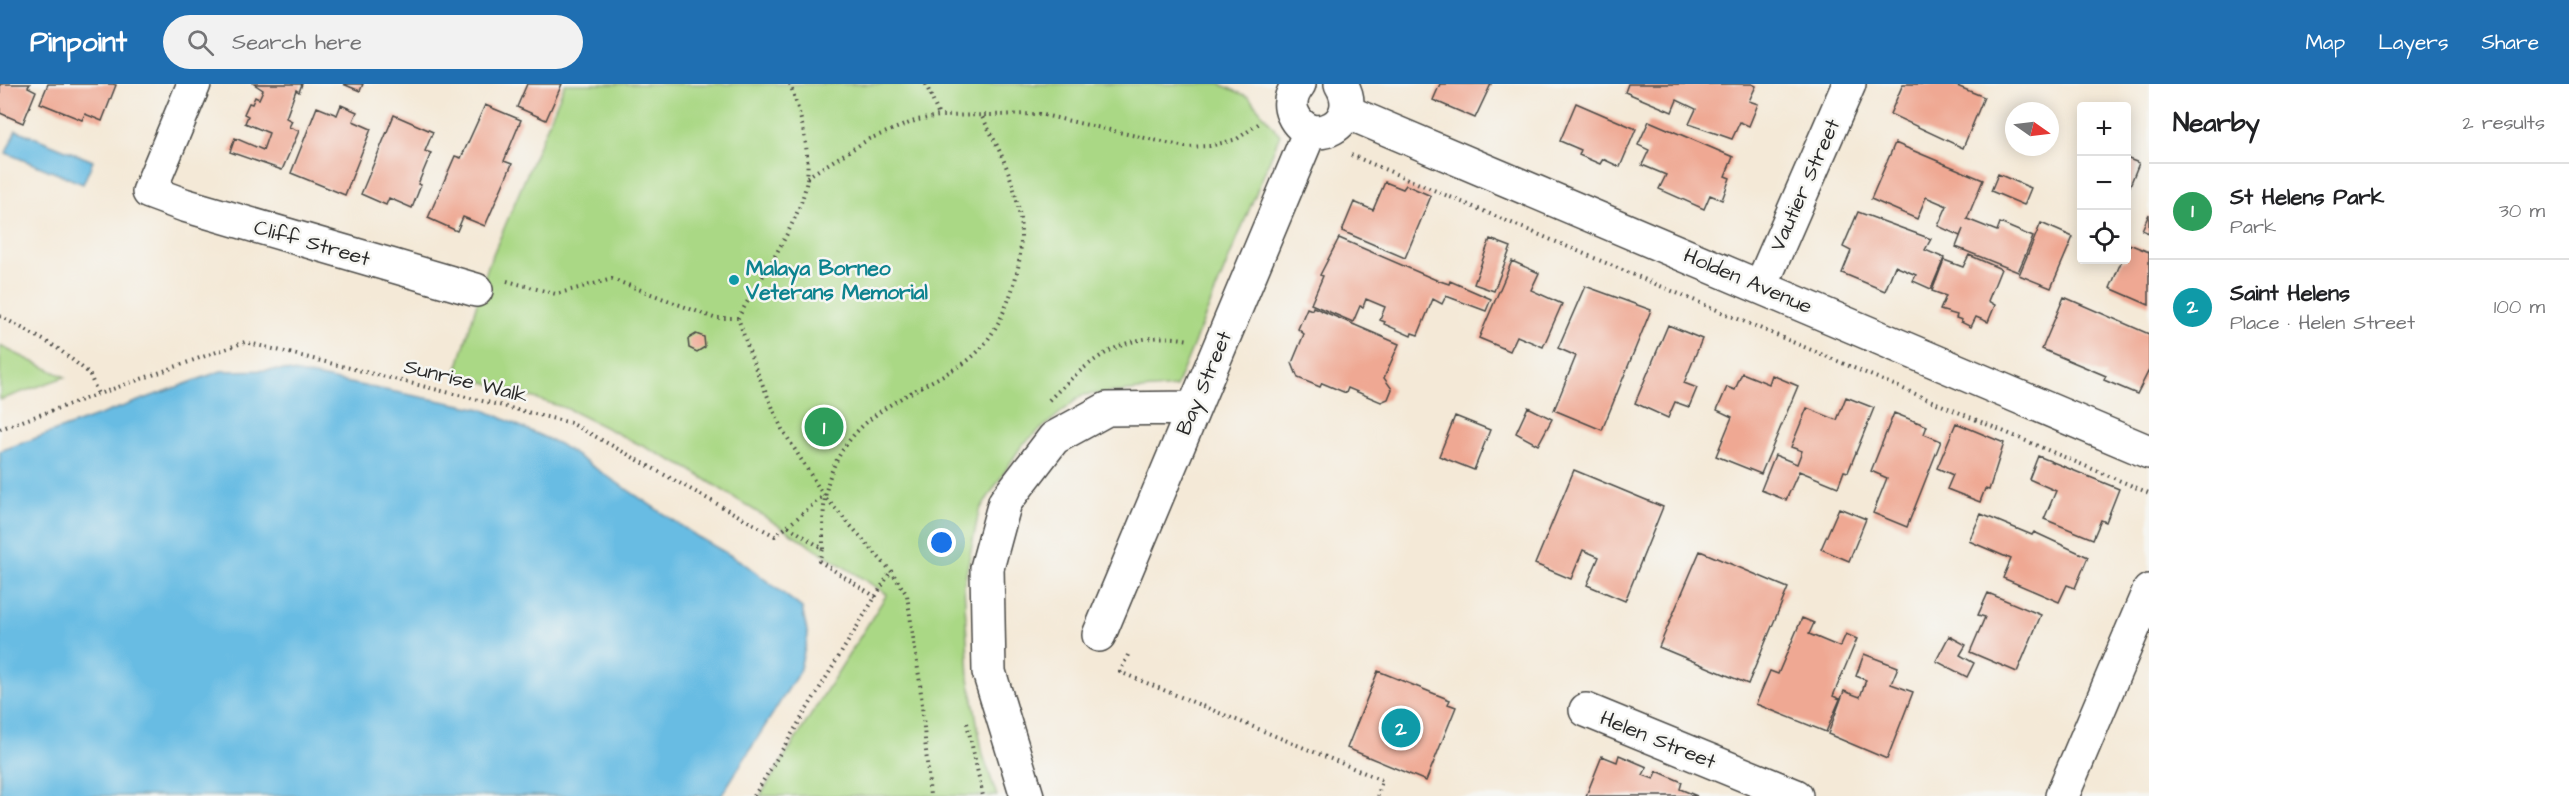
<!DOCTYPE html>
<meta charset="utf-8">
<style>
:root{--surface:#fff;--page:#f2f2f2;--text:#202124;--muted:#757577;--line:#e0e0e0;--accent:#1f6fb2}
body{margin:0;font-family:"Architects Daughter",sans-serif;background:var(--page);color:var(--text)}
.controls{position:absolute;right:18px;top:18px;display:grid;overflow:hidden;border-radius:6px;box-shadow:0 3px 15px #0003}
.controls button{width:54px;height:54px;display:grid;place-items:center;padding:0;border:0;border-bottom:2px solid var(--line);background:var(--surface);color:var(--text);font:30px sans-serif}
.compass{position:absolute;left:2005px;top:18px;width:54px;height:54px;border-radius:50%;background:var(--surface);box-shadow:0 3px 15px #0003;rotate:104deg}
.you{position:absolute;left:942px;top:459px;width:21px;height:21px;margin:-15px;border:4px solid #fff;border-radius:50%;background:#1a73e8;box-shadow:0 0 0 9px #1a73e833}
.badge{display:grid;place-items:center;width:39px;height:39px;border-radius:50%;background:var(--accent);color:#fff;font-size:20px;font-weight:700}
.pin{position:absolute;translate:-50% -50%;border:3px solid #fff;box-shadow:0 2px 6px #0006}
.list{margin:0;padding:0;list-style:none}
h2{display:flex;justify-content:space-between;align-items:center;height:78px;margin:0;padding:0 24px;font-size:26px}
h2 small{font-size:20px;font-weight:400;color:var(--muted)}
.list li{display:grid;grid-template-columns:39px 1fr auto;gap:18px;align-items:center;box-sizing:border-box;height:96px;padding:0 24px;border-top:2px solid var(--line)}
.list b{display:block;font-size:22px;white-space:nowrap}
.list p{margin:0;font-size:20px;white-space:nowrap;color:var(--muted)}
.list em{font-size:20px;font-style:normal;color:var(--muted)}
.icon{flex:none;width:33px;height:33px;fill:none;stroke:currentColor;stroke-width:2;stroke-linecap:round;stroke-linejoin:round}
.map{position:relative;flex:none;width:2149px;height:712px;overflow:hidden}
header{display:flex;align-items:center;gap:36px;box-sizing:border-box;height:84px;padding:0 30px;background:var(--accent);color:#fff}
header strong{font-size:28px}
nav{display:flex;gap:33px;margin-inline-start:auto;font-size:21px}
.search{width:420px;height:54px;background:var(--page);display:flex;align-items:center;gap:15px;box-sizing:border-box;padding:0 21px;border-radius:33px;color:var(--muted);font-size:22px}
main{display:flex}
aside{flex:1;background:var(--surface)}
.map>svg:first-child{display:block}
.green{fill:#aad885;stroke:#6a8258;stroke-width:1.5}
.water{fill:#67bce3;stroke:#497487;stroke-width:1.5}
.building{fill:#efa893}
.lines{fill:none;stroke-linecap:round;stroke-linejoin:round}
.minor-casing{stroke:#494845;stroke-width:36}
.path{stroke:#494845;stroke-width:4;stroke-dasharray:1.5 4.5;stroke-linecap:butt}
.minor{stroke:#fff;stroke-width:33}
.culture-dot{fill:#0f9aa8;stroke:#f6f6f2;stroke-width:2}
.labels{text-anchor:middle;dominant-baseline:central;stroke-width:5;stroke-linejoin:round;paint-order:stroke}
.street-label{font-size:21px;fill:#2b2b2b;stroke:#f6f6f2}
.culture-label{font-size:21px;font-weight:bold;fill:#0d838f;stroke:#f6f6f2;text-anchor:start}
</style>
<header>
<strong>Pinpoint</strong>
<div class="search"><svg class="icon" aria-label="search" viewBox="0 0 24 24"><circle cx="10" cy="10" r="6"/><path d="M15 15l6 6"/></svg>Search here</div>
<nav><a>Map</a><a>Layers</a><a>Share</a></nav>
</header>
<main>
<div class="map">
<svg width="2149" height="712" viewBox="0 0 2149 712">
<rect width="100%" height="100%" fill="#f6f6f2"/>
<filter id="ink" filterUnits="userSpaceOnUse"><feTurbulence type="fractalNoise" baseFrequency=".0167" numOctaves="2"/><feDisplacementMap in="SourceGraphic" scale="12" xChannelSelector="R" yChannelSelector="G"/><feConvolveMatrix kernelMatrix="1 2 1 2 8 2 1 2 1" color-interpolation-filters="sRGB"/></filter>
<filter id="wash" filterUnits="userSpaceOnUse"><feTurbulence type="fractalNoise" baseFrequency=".008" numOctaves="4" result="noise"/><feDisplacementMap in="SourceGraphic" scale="24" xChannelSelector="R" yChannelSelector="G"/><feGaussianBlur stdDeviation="1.35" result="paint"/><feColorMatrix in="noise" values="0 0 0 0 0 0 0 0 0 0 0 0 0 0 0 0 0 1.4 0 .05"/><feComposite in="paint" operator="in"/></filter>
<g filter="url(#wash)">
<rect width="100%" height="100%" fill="#f4e9d7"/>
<path class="green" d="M565,0H1220L1249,13L1280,51L1176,303L1082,311L1022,361L979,427L964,500L969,594L983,671L997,712H760L887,510L689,385L568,325L456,289L488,182Z
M0,262L65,293L0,316Z"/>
<path class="water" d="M16,46L93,77L83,100L6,69Z
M283,286L482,325L559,360L698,453L742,478L802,524L808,552L799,588L721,712H0V367L221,287Z"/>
<g id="blocks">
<path class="building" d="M0,0H30L28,3L36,7L23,39L0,29Z
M48,0H113L116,1L102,37L85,30L82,36L40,19Z
M254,0H302L299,8L296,6L286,34L292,37L289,43L299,47L282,86L230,68L235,54L263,66L269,49L245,39L248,32L244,30L249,19L252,20L255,13L259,15L263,6Z
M343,0H363L360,7Z
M527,0H562L546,36L517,23Z
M1440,0H1491L1475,34L1433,16Z
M1628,0H1752L1756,2L1749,17L1758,20L1749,42L1740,38L1732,55L1689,40L1696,25L1677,16L1672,28L1625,8Z
M1903,0H1952L1984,13L1963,64L1890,30Z
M1576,19L1636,45L1620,83L1603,75L1600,80L1579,71L1581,66L1560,57Z
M341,21L357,28L353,37L371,45L345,111L291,89L317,23L337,31Z
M485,21L521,36L504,77L512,80L485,142L463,133L457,147L428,134L455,72L461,74Z
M394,31L433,48L425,67L431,69L418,100L421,101L412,124L389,114L386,121L361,110Z
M1649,37L1733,73L1725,92L1730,94L1722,116L1710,111L1704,125L1659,105L1666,91L1642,81L1649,66L1638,61Z
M1895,59L1983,96L1967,135L1997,147L2000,139L2033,153L2018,188L1956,163L1963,145L1960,152L1938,142L1947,122L1926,113L1917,135L1871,115Z
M2126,74L2139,79L2127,109H2126Z
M1998,90L2031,104L2024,121L1991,107Z
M1385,98L1403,105L1406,101L1431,112L1405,174L1342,147L1354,118L1373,126Z
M1858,128L1931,155L1925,166L1944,174L1931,205L1913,197L1916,191L1895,182L1885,207L1842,189L1851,167L1843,163Z
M2149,130V149L2142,146Z
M2041,139L2073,153L2051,204L2019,191Z
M1339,154L1434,195L1449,200L1450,197L1491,215L1486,227L1446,212L1442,220L1433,215L1418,251L1412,249L1411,252L1384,240L1385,238L1380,236L1385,223L1366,215L1363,223L1360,222L1353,238L1311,220L1323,192L1320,191Z
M1490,155L1511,163L1494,207L1474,200Z
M2129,160L2149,168V221L2110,204L2122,176H2126Z
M1969,171L2001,185L1988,217L1995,221L1988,238L1976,233L1971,243L1961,238L1962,236L1956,234L1957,231L1940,226L1946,212L1932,207L1944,176L1963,183Z
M1512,177L1539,189L1531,206L1562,220L1543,263L1517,252L1510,267L1479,254Z
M1585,202L1651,226L1602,346L1554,326L1576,272L1558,264Z
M2064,213L2149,250V286L2137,310L2104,296L2106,292L2042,265Z
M1313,223L1399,260L1384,294L1392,305L1388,315L1381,318L1348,304L1346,309L1322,299L1320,303L1298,294L1292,279L1304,250L1298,245L1307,224L1312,226Z
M1668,241L1702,255L1684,299L1697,304L1689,323L1675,318L1668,334L1635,319Z
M696,250L704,253L705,263L697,268L689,264L688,255Z
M1742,289L1769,300L1772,291L1798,302L1761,390L1716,372L1732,333L1717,326L1727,303L1735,306Z
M1846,313L1874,324L1848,388L1844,387L1838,403L1799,387L1786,416L1761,406L1775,371L1797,380L1802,367L1791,363L1807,324L1837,336Z
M1528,323L1552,335L1538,361L1516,349Z
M1894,329L1927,342L1924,350L1941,357L1907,443L1873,429L1887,394L1871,387Z
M1455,332L1490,346L1474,386L1439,372Z
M1956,339L2004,359L1989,406L1985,405L1980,418L1947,405L1953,391L1937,384Z
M2038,372L2119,405L2106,438L2101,436L2093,455L2044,435L2056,407L2029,395Z
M1574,386L1663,423L1625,517L1587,501L1599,473L1583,466L1571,495L1535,480Z
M1839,424L1866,435L1849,477L1821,465Z
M1981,430L2032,451L2034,448L2088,473L2075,504L2067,501L2059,518L2003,494L2011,475L1969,457Z
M1700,467L1788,504L1748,600L1659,563Z
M1988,509L2041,531L2017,588L1970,568L1985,533L1978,531Z
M1802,534L1814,539L1809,550L1840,563L1846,550L1857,555L1833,612L1840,615L1826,648L1756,620L1770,587L1778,590Z
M1949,552L1966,561L1960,571L1974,579L1967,593L1936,577Z
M1864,570L1898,583L1891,600L1913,608L1887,675L1828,650L1844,607L1860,613L1866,596L1856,592Z
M1378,587L1450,616L1448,620L1456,623L1426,697L1347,664Z
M1619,671L1647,683L1643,691L1654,695L1657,687L1682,698L1680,705L1697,712H1586L1602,672L1617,678Z"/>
</g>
</g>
<g filter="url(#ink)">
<use href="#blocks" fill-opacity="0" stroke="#494845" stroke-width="1.5"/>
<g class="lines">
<defs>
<path id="minor" d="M194,0L149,108L184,121L476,206
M1299,0C1292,9 1288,19 1293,30C1310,68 1365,39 1341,0
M1347,28L2149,368
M1761,202L1849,0
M1099,551L1310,47
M1586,626L1796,712
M1027,712L989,588L987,484L1005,418L1054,354L1107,325L1193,324
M2062,712L2149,507"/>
</defs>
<use href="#minor" class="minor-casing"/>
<path class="path" d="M790,0C800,28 810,64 807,95C802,136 759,196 738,234L754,281L782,345L824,412L891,487L907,511L920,599L930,712
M926,0L939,32
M1351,71L2149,409
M807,93L869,55L917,36L939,32L1039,30L1185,63L1210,62L1237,55L1261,38
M507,197L556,210L612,195L714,234H738
M0,232L56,263L89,289L98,310
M1049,316C1090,275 1127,244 1189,256
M0,345L245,258L571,339L775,452L788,442L823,465L819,477L876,513
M788,442L823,412
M823,465C823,425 822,395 846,361C872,323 923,304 961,281C980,270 994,249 1003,229C1037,155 1019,99 981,31
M1128,571L1120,588L1382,696L1378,712
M967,639L983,712
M754,712L891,487"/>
<use href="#minor" class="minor"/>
</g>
</g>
<circle class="culture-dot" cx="734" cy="196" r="6"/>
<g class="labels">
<g class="street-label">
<text transform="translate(1805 101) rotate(-66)">Vautier Street</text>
<text transform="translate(312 159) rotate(16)">Cliff Street</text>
<text transform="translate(1748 197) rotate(23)">Holden Avenue</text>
<text transform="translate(466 297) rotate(14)">Sunrise Walk</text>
<text transform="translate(1204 299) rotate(-67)">Bay Street</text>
<text transform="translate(1658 656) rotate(22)">Helen Street</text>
</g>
<g class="culture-label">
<text x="746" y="184">Malaya Borneo<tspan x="746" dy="24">Veterans Memorial</tspan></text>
</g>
</g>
</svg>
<div class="controls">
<button>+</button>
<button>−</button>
<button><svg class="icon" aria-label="locate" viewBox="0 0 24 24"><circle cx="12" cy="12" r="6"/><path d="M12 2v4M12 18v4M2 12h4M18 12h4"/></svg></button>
</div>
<svg class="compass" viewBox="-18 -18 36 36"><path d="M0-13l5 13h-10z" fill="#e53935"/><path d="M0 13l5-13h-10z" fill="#757577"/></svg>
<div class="you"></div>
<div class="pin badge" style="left:824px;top:343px;background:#2e9e5b">1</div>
<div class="pin badge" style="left:1401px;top:644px;background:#0f9aa8">2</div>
</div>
<aside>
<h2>Nearby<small>2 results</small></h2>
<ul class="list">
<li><span class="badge" style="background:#2e9e5b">1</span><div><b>St Helens Park</b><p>Park</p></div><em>30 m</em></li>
<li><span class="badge" style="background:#0f9aa8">2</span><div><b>Saint Helens</b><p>Place · Helen Street</p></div><em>100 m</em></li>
</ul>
</aside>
</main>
